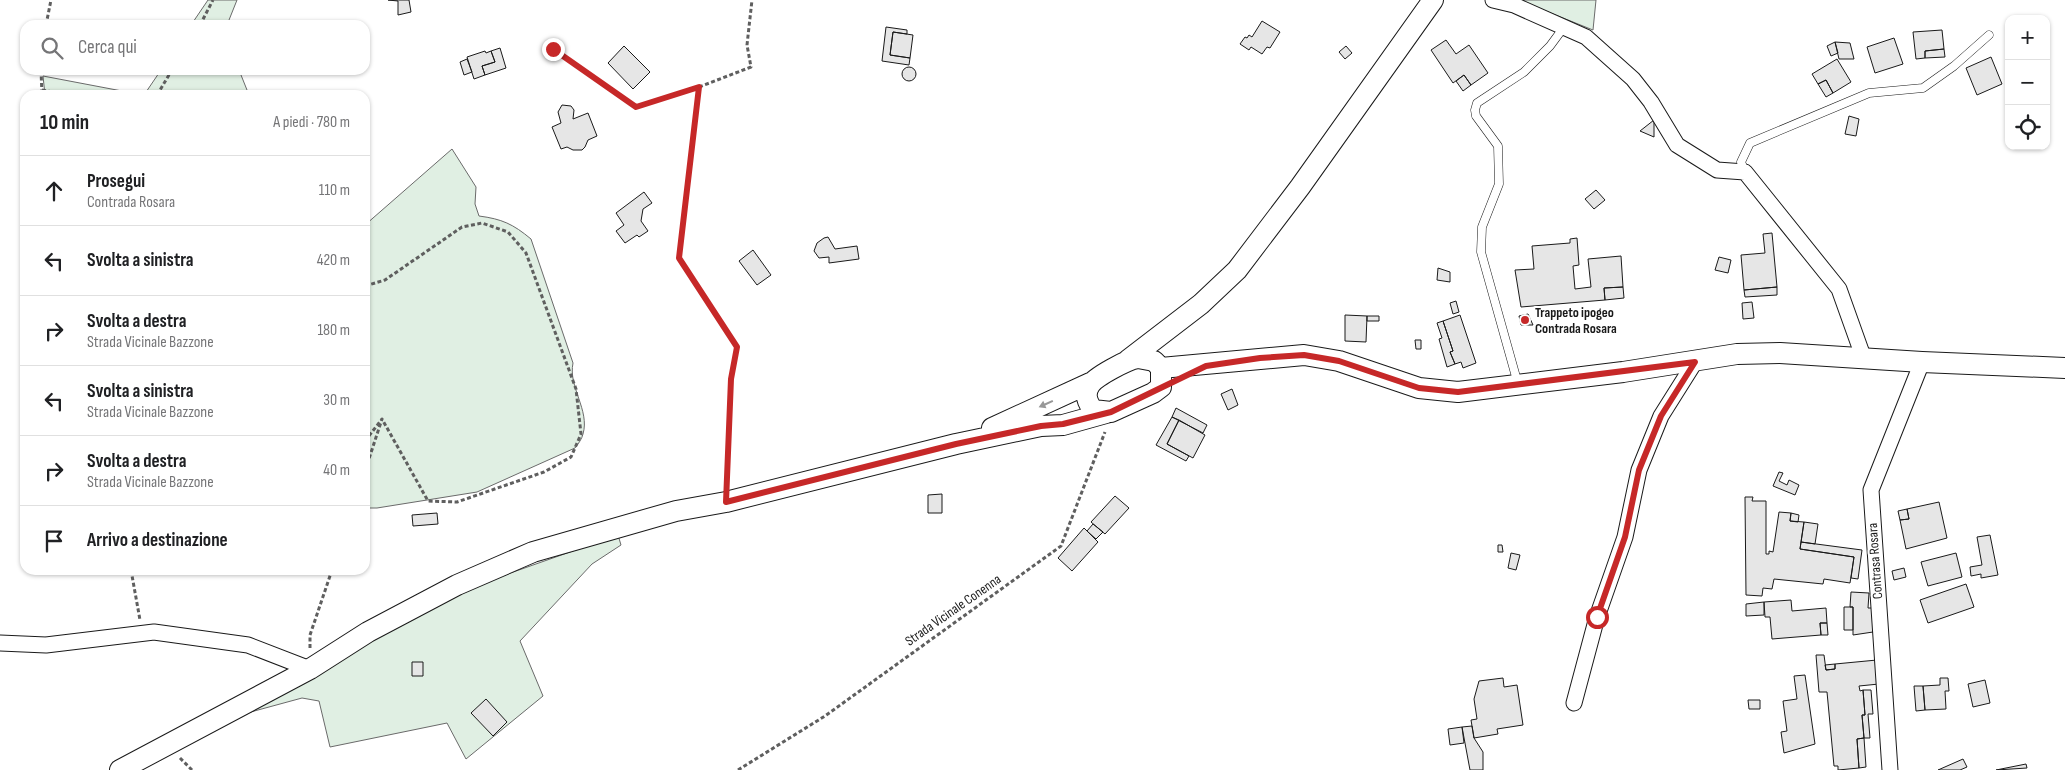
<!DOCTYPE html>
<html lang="it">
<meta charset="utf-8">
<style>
:root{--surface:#fff;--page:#f2f2f2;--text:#202124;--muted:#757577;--line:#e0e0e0}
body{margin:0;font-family:"Sofia Sans Condensed",sans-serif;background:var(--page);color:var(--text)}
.controls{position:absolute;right:15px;top:15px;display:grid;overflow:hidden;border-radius:10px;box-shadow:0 1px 4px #0004}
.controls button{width:45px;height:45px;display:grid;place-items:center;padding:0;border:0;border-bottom:1px solid var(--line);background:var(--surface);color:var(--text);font:25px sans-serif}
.stop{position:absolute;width:15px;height:15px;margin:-11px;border:4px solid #c62828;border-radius:50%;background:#fff}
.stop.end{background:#c62828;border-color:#fff;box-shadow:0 1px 5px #0008}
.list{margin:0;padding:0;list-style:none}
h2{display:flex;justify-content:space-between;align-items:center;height:65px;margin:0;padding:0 20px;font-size:21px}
h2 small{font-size:16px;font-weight:400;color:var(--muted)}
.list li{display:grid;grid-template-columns:32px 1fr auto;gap:15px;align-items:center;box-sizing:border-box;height:70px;padding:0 20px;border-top:1px solid var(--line)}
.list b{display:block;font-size:19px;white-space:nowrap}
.list p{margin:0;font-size:16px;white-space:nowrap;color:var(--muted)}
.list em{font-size:16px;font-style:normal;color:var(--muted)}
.icon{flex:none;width:28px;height:28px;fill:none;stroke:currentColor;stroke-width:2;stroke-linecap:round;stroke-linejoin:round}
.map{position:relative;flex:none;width:2065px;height:770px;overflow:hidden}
.search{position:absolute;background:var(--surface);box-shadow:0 1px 4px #0004;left:20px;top:20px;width:350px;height:55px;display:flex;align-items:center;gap:12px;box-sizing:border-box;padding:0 18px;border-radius:15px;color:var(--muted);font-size:19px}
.panel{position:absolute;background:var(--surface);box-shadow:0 1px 4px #0004;left:20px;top:90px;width:350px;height:485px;border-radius:15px}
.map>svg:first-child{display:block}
.green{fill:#e0efe3;stroke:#6a6a6a}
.building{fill:#e6e6e6;stroke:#1a1a1a}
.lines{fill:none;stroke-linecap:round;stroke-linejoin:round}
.lane-casing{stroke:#1a1a1a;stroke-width:9}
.street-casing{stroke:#1a1a1a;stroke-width:17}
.secondary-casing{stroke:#1a1a1a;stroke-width:22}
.path{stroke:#5f5f5f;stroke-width:3;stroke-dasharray:4 2.5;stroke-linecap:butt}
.lane{stroke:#fff;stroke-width:8}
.street{stroke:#fff;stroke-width:15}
.secondary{stroke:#fff;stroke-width:20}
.oneway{fill:#989898}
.route{stroke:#c62828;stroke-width:6}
.poi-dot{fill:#c62828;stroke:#fff;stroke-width:2}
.labels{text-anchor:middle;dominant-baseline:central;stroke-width:4;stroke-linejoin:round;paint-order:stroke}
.poi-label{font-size:14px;font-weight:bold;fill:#1a1a1a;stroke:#fff;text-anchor:start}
.street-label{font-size:14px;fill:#1a1a1a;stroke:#fff}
</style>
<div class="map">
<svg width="2065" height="770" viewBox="0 0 2065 770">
<rect width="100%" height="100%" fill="#fff"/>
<path class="green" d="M208,0H237L227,25H191Z
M1518,0H1596L1593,30Z
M161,70H239L249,95H144Z
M43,76L143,95H45Z
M452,149L476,187L475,204L479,216C502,219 513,224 531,239L573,363C568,387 590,410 583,434C582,439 578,444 575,448L477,492L377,508H365V225Z
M618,535L621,545L592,564L520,641L543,696L466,759L447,723L330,747L319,701L302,698L247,713L451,594Z"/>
<path class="building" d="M388,0H409L411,12L398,15V1Z
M1262,21L1280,32L1270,48L1267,47L1262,54L1251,47L1249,50L1240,44L1245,37L1247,38L1249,35L1252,37Z
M886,27L907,30V34L893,32L890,55L910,58L909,65L882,61Z
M1942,30L1944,49L1925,51V58L1916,59L1913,32Z
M893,32L913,35L910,58L890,55Z
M1894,38L1903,64L1875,73L1867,47Z
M1446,40L1456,54L1469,45L1488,73L1471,85L1464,75L1453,83L1431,50Z
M1835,42L1838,53L1831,56L1827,46Z
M1835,42L1850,43L1854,59H1839Z
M624,46L650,72L633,89L608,63Z
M1346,46L1352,53L1345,59L1339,52Z
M500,48L506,68L485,75L482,66L495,62L491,51Z
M1944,49L1945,57L1925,58V51Z
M485,51L486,53L491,51L495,62L482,66L485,75L474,79L467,57Z
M1991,57L2002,84L1977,95L1966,68Z
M467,59L472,72L464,75L460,62Z
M1837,59L1851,82L1833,93L1826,80L1818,84L1812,74Z
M902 74a7 7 0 1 1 14 0a7 7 0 1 1-14 0Z
M1464,75L1471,85L1463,91L1456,81Z
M1826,80L1833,93L1826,97L1818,84Z
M562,105L571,106L574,110L573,119L588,113L597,136L588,140L585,147L582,150H573L567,147L561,149L552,127L561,123L558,112Z
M1849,116L1859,119L1856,136L1845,134Z
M1654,120V137L1640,131Z
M1596,190L1605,200L1594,209L1585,199Z
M644,192L652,203L643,209L641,221L648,231L639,237L637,235L625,243L616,231L624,225L616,213Z
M1772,233L1777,287L1744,290L1741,255L1765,253L1763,234Z
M828,237L835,249L857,246L859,259L829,263V257L819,258L814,251L817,243L824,238Z
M1577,238L1579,265L1573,266L1575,289L1591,287L1588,259L1621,256L1623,287L1604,288L1605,300L1521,307L1515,270L1534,269L1532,246L1570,243V239Z
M753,250L771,275L757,285L739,261Z
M1719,257L1731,260L1728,273L1715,270Z
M1438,268L1450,272V282L1437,280Z
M1623,287L1624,298L1605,300L1604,288Z
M1777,287V295L1745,297L1744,290Z
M1456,301L1459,312L1453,314L1450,303Z
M1752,302L1754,318L1743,319L1742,303Z
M1528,314L1533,325H1521L1519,316Z
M1345,315L1367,316L1366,342L1345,341Z
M1460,315L1476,363L1463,368L1461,362L1455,364L1450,352L1453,351L1443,321Z
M1367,316H1379V321H1367Z
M1443,321L1453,351L1450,352L1455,364L1447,367L1439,339L1442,338L1437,323Z
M1415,340H1421V349H1416Z
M1232,389L1238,405L1228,410L1221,394Z
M1176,408L1207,425L1203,433L1172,417Z
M1172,417L1179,420L1167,444L1189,456L1186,461L1156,445Z
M1179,420L1205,435L1193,458L1167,444Z
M1779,472L1783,473L1779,481L1787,485L1789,480L1799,485L1795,495L1773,486Z
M942,494V513H928V495Z
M1115,496L1129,508L1105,534L1091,522Z
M1745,497H1753L1752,501H1766V554H1769V551L1773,552L1779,512L1791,513L1790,521L1804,522L1800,549L1854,557L1850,583L1824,579L1823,584L1774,579L1772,589L1763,588L1762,596L1746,595Z
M1939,502L1947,538L1906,549L1900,520L1909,519L1907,509Z
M1907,509L1909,519L1900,520L1898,511Z
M437,513L438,524L413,526L412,515Z
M1791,513L1799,515L1798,522L1790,521Z
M1804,522L1818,524L1815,544L1801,542Z
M1093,524L1103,532L1096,539L1087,531Z
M1084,528L1098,542L1072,571L1058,558Z
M1990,535L1998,575L1981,578V574L1971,576L1970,567L1982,565L1977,537Z
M1801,542L1862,550L1858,579L1851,578L1854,557L1800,549Z
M1498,545H1502L1503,552H1498Z
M1511,553L1520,555L1516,570L1508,568Z
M1956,553L1962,577L1928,586L1921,562Z
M1904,568L1906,577L1894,580L1892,571Z
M1966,584L1974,607L1928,623L1920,600Z
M1851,592L1869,593L1868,608H1872L1873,632L1853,635V607H1850Z
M1791,600L1792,611L1826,608L1827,623H1820L1821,635L1772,639L1770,617H1765L1764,602Z
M1764,602V615L1746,616V604Z
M1844,607H1853V630H1844Z
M1820,623H1827L1828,635H1821Z
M1816,655H1824L1826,670L1835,669V664L1877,660L1879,684L1859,686L1860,691L1863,690L1865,715H1862L1864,738L1857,739L1859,768L1838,770V766H1834L1827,692H1819Z
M412,662H423V676H412Z
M1835,664V669L1826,670L1825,665Z
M1805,675L1815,744L1784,753L1781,732L1787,731L1783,701L1797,699L1794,676Z
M1503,678L1504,687L1517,685L1523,725L1497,729L1498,734L1474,738L1471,720L1477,719L1474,699L1479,681Z
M1940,678H1948L1949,691H1945L1946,709L1925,710L1923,686L1940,685Z
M1985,680L1990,703L1973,707L1968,684Z
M1914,686H1923L1925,710L1916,711Z
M1863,690H1871L1873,714H1868L1870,738H1864L1862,715H1865Z
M486,699L507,722L493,736L471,713Z
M1748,700H1760V709H1749Z
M1472,726L1474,738L1483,752V770H1470L1462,727Z
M1462,727L1464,743L1450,745L1448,729Z
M1864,738L1866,767L1859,768L1857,739Z
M1963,759L1967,767L1960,770H1938Z
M2026,764L2027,768L1996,770Z"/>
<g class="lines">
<defs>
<path id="lane" d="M1745,172L1741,162L1750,143L1869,93L1923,88L1954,66L1989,35
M1518,384L1481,252L1482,227L1499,184L1498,146L1476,116L1475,110L1477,103L1524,72L1550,46L1564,27"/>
<path id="street" d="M1493,0L1514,5L1586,37L1633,79L1651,102L1677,145L1717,170L1745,172L1839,289L1864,359
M0,643L46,645L154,632L248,645L310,669
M1574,703L1597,617L1625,537L1639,470L1661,416L1695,362
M1890,770L1871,490L1922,362"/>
<path id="secondary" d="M1138,358L1154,361L1161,368V387L1153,393L1111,412L1093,410C1087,402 1084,394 1090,385C1095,377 1128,359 1138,358Z
M1128,360L1201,304L1237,270L1300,187L1433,0
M1161,368L1304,355L1339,361L1419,388L1458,392L1623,372L1737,354L1780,353L1922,362L2065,368
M992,428L1090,383
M120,770L310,669L368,632L457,585L533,552L676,511L726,502L956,444L1041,426L1063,425L1106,413"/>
</defs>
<use href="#lane" class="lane-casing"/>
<use href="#street" class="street-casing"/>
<use href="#secondary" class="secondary-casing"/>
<path class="path" d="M46,25L51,0
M200,25L213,0
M553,49L636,107L699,87L679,259L737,347L731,379L727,484
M41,70L42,95
M699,87L751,67L747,45L752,0
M42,90L70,95
M157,95L172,70
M365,286L385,280L462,227L482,223L508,232L526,253L576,389L581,434L571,457L544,472L457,502L428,501L382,419
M365,441L382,419L365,471
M131,570L140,620
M310,648V635L332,570
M180,758L192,770
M738,770L825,716L1061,546L1105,432"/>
<use href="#lane" class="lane"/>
<use href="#street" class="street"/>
<use href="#secondary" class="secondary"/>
</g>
<defs><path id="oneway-solid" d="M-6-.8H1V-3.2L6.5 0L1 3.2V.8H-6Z" transform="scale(1.25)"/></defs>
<use class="oneway" href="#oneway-solid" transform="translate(1046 404) rotate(156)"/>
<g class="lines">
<path class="route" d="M553,49L636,107L699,87L679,258L737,347L731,379L726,502L956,444L1041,426L1063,424L1111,412L1206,366L1260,358L1304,355L1339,361L1419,388L1458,392L1695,362L1661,416L1639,470L1625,537L1597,617"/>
</g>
<circle class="poi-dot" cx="1525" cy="320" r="5"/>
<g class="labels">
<g class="poi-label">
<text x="1535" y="312">Trappeto ipogeo<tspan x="1535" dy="16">Contrada Rosara</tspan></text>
</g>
<g class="street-label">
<text transform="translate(1875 561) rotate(-94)">Contrasa Rosara</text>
<text transform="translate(953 610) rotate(-35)">Strada Vicinale Conenna</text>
</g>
</g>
</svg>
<div class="controls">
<button>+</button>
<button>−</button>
<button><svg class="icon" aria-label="locate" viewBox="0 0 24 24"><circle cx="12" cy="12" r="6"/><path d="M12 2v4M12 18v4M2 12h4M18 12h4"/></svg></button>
</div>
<div class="stop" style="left:1597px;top:617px"></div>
<div class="stop end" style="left:553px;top:49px"></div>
<div class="search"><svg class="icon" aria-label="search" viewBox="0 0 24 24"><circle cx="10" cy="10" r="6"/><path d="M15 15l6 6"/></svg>Cerca qui</div>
<section class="panel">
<h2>10 min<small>A piedi · 780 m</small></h2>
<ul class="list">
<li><svg class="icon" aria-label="ahead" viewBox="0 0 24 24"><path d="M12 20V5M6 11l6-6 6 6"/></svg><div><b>Prosegui</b><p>Contrada Rosara</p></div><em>110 m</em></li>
<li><svg class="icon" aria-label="left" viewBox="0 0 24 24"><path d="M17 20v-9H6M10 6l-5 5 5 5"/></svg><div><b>Svolta a sinistra</b></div><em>420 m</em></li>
<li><svg class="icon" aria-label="right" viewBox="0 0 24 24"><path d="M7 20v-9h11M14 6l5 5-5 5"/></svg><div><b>Svolta a destra</b><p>Strada Vicinale Bazzone</p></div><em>180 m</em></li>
<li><svg class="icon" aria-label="left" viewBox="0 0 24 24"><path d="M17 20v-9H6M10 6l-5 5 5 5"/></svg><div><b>Svolta a sinistra</b><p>Strada Vicinale Bazzone</p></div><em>30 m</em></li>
<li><svg class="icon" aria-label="right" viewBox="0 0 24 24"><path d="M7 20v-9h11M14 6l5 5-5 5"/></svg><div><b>Svolta a destra</b><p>Strada Vicinale Bazzone</p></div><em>40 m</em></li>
<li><svg class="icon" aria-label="arrive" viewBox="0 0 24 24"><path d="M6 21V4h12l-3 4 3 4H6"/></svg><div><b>Arrivo a destinazione</b></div></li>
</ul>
</section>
</div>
